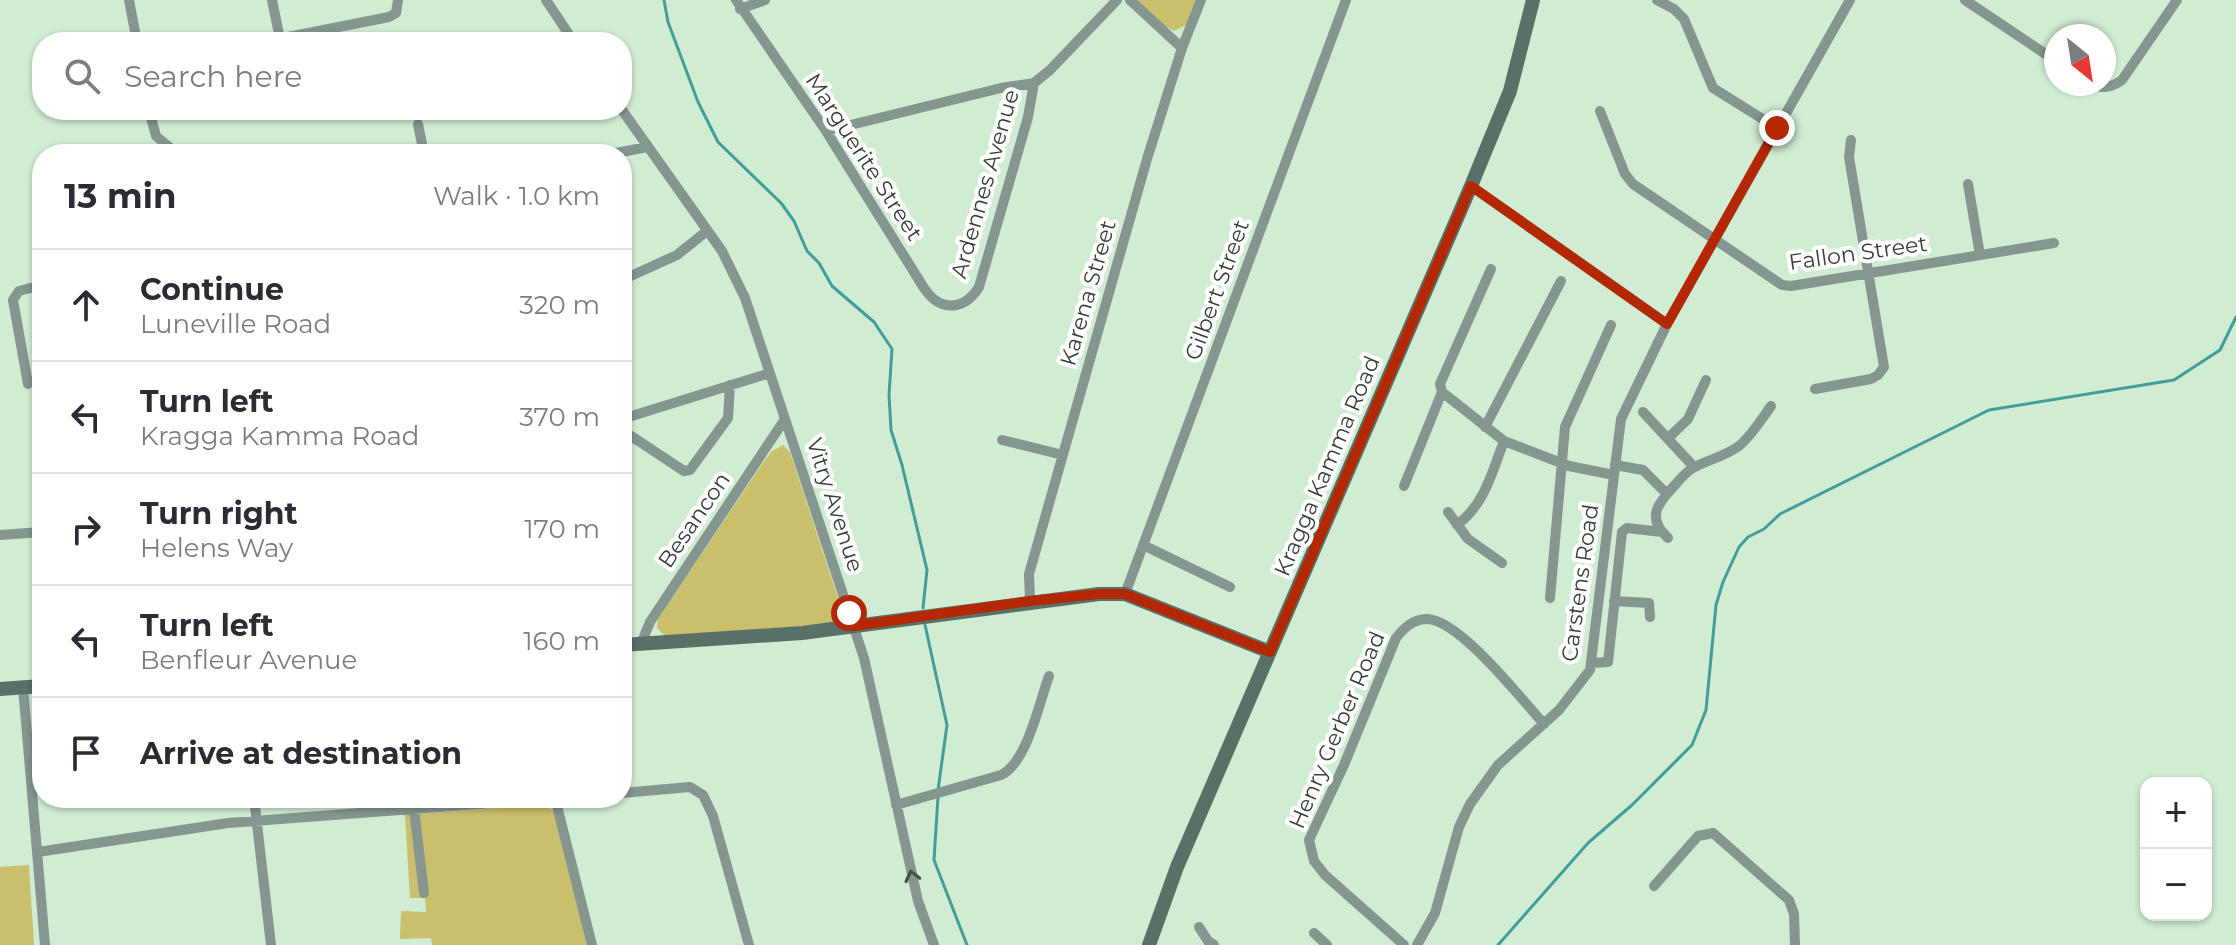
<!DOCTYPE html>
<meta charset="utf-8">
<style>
:root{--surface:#fff;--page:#f7f7f7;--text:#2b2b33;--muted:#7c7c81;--line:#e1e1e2}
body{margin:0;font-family:Montserrat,sans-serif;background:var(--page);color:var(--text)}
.controls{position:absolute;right:24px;bottom:24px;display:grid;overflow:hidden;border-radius:16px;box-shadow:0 2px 6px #0004}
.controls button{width:72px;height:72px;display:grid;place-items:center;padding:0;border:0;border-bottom:2px solid var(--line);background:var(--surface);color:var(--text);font:40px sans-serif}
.compass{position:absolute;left:2044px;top:24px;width:72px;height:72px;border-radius:50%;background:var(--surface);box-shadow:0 2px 6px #0004;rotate:150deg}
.stop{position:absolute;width:24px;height:24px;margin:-18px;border:6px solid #b32703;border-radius:50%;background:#fff}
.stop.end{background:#b32703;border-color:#fff;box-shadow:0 2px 8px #0008}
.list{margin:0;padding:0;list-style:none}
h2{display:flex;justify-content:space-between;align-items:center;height:104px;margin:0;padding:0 32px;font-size:34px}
h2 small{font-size:26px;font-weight:400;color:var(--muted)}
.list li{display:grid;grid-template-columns:52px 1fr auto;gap:24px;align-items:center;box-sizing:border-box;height:112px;padding:0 32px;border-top:2px solid var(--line)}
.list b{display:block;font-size:30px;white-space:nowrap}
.list p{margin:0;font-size:26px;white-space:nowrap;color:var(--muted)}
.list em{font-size:26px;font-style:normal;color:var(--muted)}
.icon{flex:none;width:44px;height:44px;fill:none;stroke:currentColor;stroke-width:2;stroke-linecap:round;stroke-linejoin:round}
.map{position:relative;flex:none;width:2236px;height:945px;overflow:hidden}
.search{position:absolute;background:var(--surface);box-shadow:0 2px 6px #0004;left:32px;top:32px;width:600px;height:88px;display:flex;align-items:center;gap:20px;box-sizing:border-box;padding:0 28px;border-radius:32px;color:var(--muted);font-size:30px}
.panel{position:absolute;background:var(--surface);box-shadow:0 2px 6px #0004;left:32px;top:144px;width:600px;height:664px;border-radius:32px}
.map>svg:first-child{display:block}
.green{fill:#c9bf6d}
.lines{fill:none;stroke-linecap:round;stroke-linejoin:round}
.stream{stroke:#419e9b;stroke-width:3}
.street{stroke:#85958f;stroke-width:10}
.secondary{stroke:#587067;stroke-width:14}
.oneway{stroke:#455148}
.route{stroke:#b32703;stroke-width:10}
.labels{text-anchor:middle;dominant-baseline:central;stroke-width:8;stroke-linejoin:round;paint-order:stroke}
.street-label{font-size:22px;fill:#354036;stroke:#fff}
</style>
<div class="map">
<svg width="2236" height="945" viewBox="0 0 2236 945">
<rect width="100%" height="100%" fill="#d0ecd3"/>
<path class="green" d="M1137,0H1197L1186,25L1174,31L1164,26Z
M783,445L790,452L842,610L841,617L833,624L665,636L657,628L658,619L762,464L772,451Z
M541,805L552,809L556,816L587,945H432L431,938L400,939L401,911L426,912L425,898H410L405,815Z
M29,865L34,945H0V867Z"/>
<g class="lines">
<path class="stream" d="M664,0L668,22L698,102L718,142L781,203L794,221L807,251L819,263L832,286L874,322L892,349L889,395L891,430L902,465L927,570L923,608
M925,625L947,725L938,790
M938,797L934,860L967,945
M1498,945L1588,843L1632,805L1692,745L1706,710L1716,605L1723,582L1739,547L1748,537L1764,529L1780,514L1989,410L2174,380L2220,350L2236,317"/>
<path class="street" d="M129,0L137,42
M272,0L280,39
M546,0L574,42
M736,0L826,131L924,288C940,312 964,311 979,287L1028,117L1034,83
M1130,0L1182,48
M1657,0L1674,9L1684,19L1713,88L1777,128
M1965,0L2056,61
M740,9L765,0
M263,42L389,17L396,13L398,0
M2090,84C2102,89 2111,88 2122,80L2177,0
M149,110L156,136L178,154
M622,110L722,251L745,298L864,658L918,901L934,945
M1600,111L1625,174L1633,184L1782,285L1791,286L2054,243
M418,124L424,154
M826,131L1001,88L1034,83L1050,70L1117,0
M611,154L647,147
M1968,184L1980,255
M1471,186L1667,324
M622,280L677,255L707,231
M28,384L13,300L19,291L42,285
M1815,389L1871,379L1878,375L1884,367L1849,157L1851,140
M1442,392L1504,441L1569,466L1614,475
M1643,412L1694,467
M622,419L770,373
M1485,427L1561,281
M622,430L684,471L690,470L728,418L730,385
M1668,438L1688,419L1706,380
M1002,440L1063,455
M1615,465L1643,470L1667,494
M1404,486L1442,392L1440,384L1491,269
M1448,512L1468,539L1502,563
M1457,525C1485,504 1492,472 1504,441
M0,535L42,532
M1668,538C1646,518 1657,504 1675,485C1680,479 1686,472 1693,468C1709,459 1724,457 1739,446C1752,435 1761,420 1771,406
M1143,545L1230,587
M1125,594L1346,0
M1550,598L1565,427L1611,325
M1030,601L1029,574L1147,159L1182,48L1201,0
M1614,601L1649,603L1650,617
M641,644L650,622L785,419
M1591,663L1608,662L1622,532L1627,528L1662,532
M23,687L45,945
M622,793L690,787L703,795L713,816L749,945
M254,798L271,945
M555,798L592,945
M896,805L1001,775C1027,763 1039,703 1049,676
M414,809L424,893
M38,852L228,823L558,798
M1654,886L1698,836L1713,833L1789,900L1794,914L1795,945
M1199,927L1208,941L1214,945
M1314,933L1327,945
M1404,945L1325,875L1314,861L1309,840L1344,765L1396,638C1404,628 1413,619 1427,619C1460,620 1521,699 1544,724
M1417,945L1435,913L1459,827L1470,804L1498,765L1559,710L1590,670L1621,419L1667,324L1850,0"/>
<path class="secondary" d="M622,645L802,633L1099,594H1125L1270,652
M0,689L42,686
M1149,945L1177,867L1471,186L1510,91L1533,0"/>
</g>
<defs><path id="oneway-chevron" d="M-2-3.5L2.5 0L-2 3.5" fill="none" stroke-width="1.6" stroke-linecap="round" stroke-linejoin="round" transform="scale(2)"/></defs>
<use class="oneway" href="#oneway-chevron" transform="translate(912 876) rotate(-103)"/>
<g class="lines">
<path class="route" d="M849,613L854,626L1030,601L1099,594H1125L1270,652L1471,186L1667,324L1777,128"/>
</g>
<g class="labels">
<g class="street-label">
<text transform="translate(864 157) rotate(57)">Marguerite Street</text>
<text transform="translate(985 184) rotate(-74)">Ardennes Avenue</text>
<text transform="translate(1858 253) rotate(-8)">Fallon Street</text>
<text transform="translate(1217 290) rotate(-70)">Gilbert Street</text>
<text transform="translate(1088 293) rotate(-74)">Karena Street</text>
<text transform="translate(1327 466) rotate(-67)">Kragga Kamma Road</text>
<text transform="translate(835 505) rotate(72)">Vitry Avenue</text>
<text transform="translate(694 520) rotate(-56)">Besancon</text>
<text transform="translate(1580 583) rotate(-82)">Carstens Road</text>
<text transform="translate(1337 730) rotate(-67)">Henry Gerber Road</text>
</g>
</g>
</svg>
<div class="controls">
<button>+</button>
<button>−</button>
</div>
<svg class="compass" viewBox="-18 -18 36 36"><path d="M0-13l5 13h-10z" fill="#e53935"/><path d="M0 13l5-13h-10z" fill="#7c7c81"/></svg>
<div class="stop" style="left:849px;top:613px"></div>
<div class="stop end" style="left:1777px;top:128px"></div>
<div class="search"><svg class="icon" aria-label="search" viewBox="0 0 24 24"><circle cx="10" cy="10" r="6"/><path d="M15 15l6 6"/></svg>Search here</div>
<section class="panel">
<h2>13 min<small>Walk · 1.0 km</small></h2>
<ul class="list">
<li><svg class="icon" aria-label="ahead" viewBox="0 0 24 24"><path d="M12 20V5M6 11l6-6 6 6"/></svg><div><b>Continue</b><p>Luneville Road</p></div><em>320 m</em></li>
<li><svg class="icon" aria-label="left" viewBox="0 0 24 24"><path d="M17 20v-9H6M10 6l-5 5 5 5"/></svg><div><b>Turn left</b><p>Kragga Kamma Road</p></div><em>370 m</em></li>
<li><svg class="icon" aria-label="right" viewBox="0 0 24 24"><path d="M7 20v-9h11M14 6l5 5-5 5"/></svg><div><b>Turn right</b><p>Helens Way</p></div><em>170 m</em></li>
<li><svg class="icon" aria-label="left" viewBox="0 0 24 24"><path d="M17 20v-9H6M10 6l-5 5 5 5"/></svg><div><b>Turn left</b><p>Benfleur Avenue</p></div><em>160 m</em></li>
<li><svg class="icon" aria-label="arrive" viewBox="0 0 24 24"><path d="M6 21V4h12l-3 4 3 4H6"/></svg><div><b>Arrive at destination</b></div></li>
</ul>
</section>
</div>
